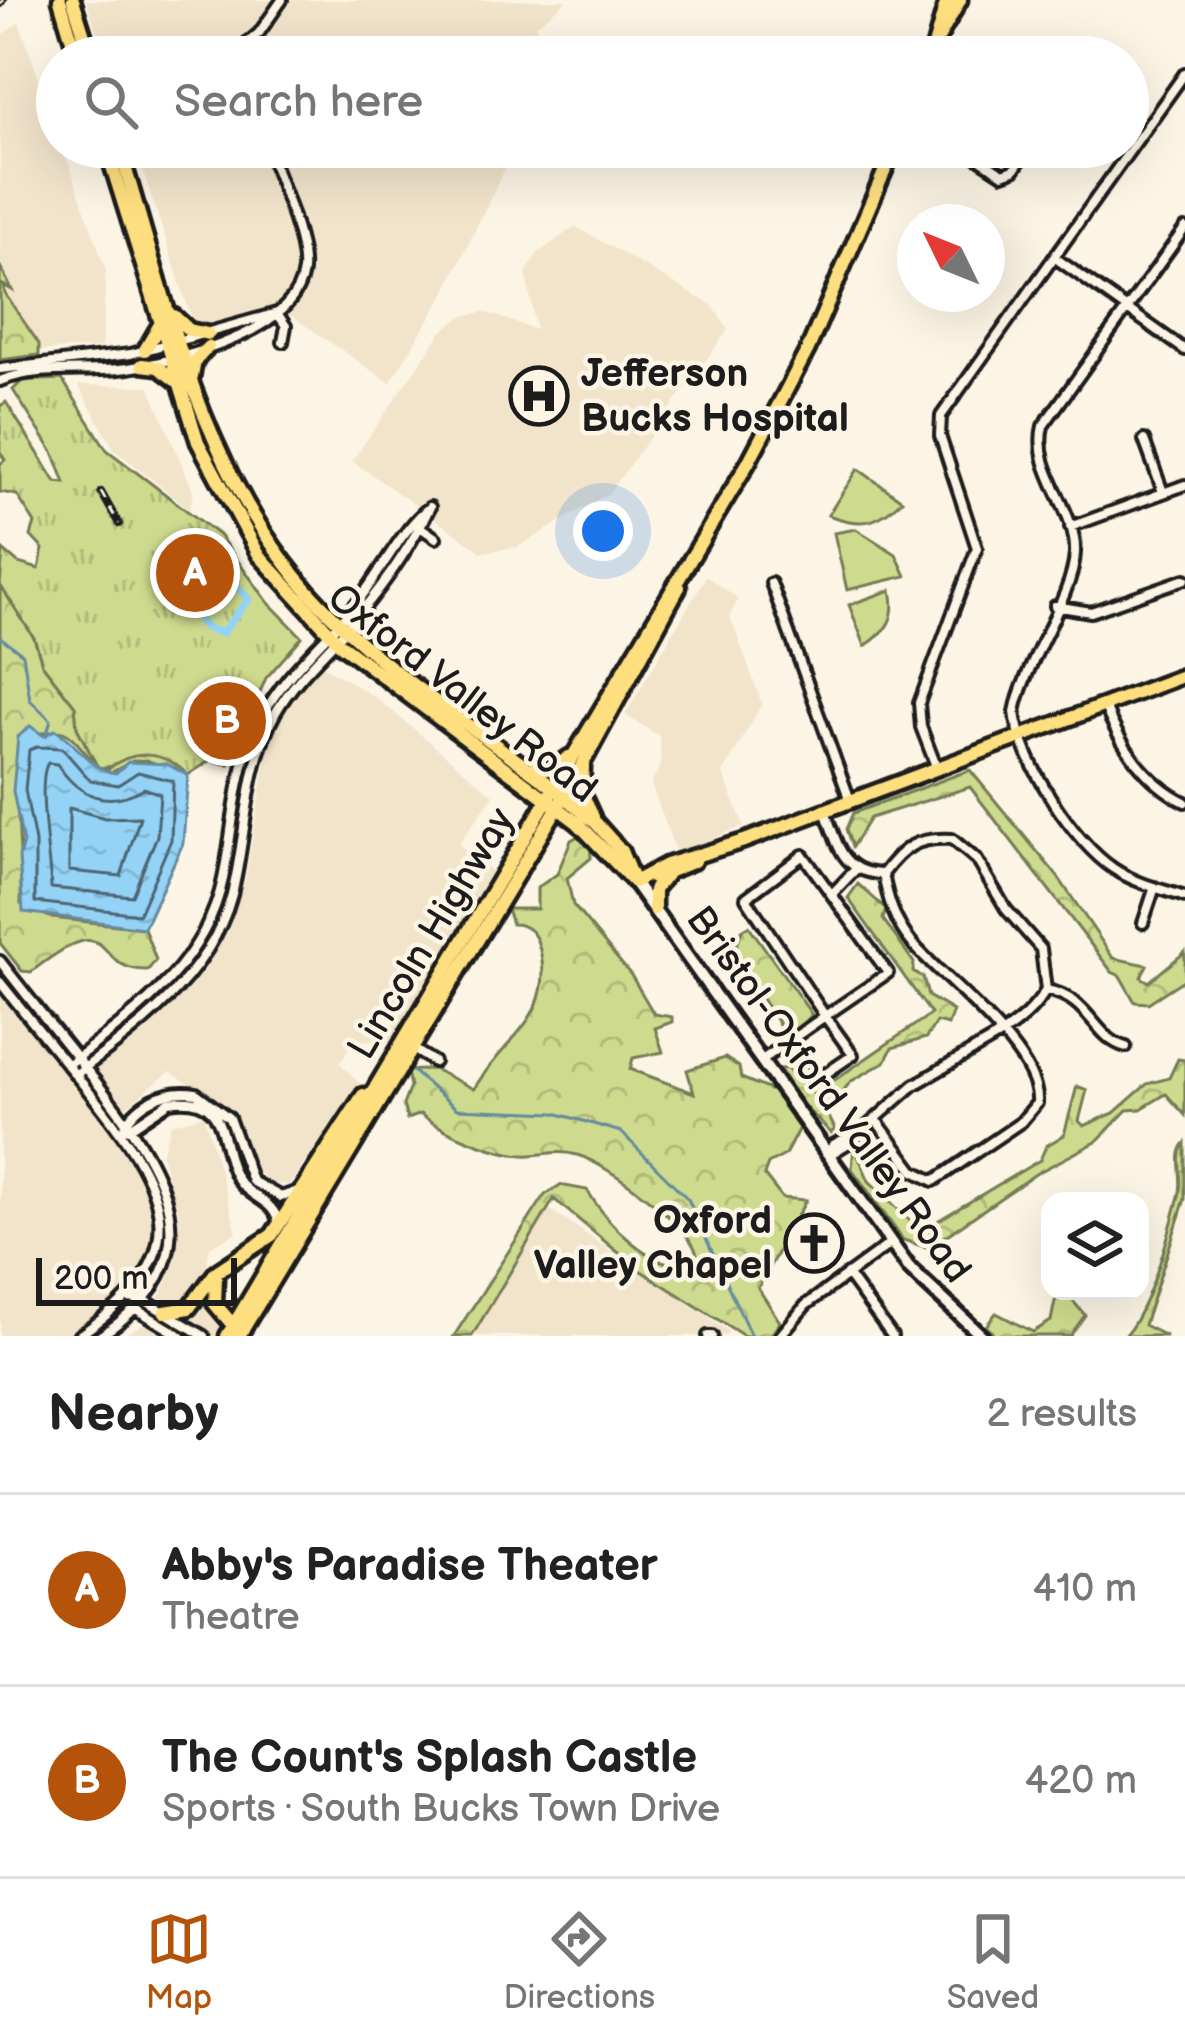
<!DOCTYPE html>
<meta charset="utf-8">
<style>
:root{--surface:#fff;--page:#f6f6f6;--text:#222;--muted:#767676;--line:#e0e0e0;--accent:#b45309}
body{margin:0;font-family:"Balsamiq Sans",sans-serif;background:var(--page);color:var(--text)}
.controls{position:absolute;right:36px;bottom:36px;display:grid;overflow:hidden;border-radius:24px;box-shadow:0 12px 48px #0002}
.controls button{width:108px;height:108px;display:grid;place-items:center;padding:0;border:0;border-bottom:3px solid var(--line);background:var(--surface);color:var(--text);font:60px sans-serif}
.compass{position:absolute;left:897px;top:204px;width:108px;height:108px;border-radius:50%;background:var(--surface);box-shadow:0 12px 48px #0002;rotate:313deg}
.scale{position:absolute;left:36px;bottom:30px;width:201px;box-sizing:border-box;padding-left:12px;border:6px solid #1c1c1c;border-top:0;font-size:33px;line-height:42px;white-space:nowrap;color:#1c1c1c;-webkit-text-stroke:9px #fcf5e5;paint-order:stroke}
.you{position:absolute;left:603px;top:531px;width:42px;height:42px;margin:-30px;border:9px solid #fff;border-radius:50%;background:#1a73e8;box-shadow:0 0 0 18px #1a73e833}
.badge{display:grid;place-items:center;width:78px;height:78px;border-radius:50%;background:var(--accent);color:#fff;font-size:39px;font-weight:700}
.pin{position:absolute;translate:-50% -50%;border:6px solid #fff;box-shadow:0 3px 12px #0006}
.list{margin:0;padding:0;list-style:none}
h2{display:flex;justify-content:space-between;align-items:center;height:156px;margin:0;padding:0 48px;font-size:51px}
h2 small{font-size:39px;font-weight:400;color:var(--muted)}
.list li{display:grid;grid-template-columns:78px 1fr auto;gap:36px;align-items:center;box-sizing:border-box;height:192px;padding:0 48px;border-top:3px solid var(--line)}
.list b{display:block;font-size:45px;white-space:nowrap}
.list p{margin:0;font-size:39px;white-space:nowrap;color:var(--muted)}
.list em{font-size:39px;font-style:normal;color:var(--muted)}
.icon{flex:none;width:66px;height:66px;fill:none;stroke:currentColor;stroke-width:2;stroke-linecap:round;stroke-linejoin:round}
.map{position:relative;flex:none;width:1185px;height:1336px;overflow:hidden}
.search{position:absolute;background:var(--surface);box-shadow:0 12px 48px #0002;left:36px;right:36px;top:36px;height:132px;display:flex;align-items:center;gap:30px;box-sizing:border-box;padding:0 42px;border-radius:66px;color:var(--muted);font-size:45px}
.sheet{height:540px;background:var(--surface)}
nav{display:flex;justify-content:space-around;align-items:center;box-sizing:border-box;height:168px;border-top:3px solid var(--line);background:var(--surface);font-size:33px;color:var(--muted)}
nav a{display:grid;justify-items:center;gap:6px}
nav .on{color:var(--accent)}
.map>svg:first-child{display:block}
.built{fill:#f2e4cb}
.grass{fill:url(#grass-tufts);stroke:#757c55;stroke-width:3}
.forest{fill:url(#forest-crowns);stroke:#757c55;stroke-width:3}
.garden{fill:#cedb8e;stroke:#757c55;stroke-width:3}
.water{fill:url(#water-ripples);stroke:#658a9f;stroke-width:3}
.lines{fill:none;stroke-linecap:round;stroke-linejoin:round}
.shore{stroke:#4c6573;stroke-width:3}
.stream{stroke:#658a9f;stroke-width:3}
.canal{stroke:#95d3f6;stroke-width:8}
.minor-casing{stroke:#1c1c1c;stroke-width:16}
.secondary-casing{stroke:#1c1c1c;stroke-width:20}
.primary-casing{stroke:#1c1c1c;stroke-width:21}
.minor{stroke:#fcf5e5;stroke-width:8}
.secondary{stroke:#fcf5e5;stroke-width:10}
.primary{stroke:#fedf80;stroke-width:12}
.rail-casing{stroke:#1c1c1c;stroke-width:8}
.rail{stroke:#fcf5e5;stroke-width:3;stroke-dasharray:9;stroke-linecap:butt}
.labels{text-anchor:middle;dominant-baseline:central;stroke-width:9;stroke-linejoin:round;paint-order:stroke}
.poi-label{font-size:39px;font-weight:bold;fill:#1c1c1c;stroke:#fcf5e5;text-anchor:start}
.street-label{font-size:39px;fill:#1c1c1c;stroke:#fcf5e5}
</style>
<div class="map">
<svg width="1185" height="1336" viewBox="0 0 1185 1336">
<defs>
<pattern id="grass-tufts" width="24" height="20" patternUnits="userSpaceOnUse" patternTransform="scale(3)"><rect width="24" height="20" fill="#cedb8e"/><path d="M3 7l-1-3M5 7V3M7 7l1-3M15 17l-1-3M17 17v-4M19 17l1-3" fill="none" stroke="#b0bb7a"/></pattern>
<pattern id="forest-crowns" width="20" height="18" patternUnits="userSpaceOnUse" patternTransform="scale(3)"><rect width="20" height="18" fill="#cedb8e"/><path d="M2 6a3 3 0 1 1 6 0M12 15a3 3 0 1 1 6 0" fill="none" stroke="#b0bb7a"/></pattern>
<pattern id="water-ripples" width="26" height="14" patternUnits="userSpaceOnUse" patternTransform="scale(3)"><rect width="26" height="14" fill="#95d3f6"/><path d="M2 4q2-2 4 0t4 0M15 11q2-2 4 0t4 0" fill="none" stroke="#80b5d2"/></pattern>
</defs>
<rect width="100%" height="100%" fill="#fcf5e5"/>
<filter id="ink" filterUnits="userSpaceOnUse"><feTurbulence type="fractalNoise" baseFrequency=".00833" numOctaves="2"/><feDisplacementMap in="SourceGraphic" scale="24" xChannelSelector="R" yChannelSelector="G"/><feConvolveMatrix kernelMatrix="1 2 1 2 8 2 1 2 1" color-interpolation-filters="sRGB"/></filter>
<g filter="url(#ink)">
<path class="built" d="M86,0H567L536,25L546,57H105Z
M19,22L57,130V147H63L106,270L102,348L0,352V37Z
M135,147H515L444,295L390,383L290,315L195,329Z
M575,226L713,306L728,330L609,493L518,547L482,552L352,461L442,331L462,316L485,312L536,330L526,273L538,253Z
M78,385L149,386L194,493L189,509L114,449Z
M706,576L738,599L730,616L762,704L723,773L744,826L676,853L651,784L661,763L659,736L625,715Z
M320,664L375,697L494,795L458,844L494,873L391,1043L354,1039L340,1063L360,1084L289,1185L271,1184L249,1164L234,1111L170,1072L124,1108L93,1069L203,967L226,929L245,881L269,744L299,685Z
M0,987L124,1141L151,1191L153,1243L145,1268L109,1310L69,1336H0Z
M204,1115L237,1232L210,1247L205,1277L207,1305L221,1325L215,1336H121L145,1323L167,1282L179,1214L161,1155L171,1124Z
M539,1202L729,1331L725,1336H460Z"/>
<path class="grass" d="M62,379L107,450L219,535L268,602L302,637L266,678L229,765L211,760L188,775L164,760L98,768L77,728L75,706L42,664L34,638L0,585L3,550L18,563L39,569L43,549L31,536L35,523L17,495L0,492V464L5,460L0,452V406L6,402L56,482L65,483L54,454L13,390L22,381Z"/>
<path class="forest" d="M0,266L12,290L3,285L5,294L39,344V355L0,360Z
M0,585L34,638L42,664L75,706L77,728L98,768L108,769C134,748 164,751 188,775L146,760L133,761L110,773C88,767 77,730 56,731C49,731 28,736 18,737C14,795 22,848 21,904L52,918L144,928L156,960L148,970C88,972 122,901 31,972L22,971L0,943Z
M970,770L1058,877L1113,958L1147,965L1141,977L1149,982L1185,952V979L1148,1003L1135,1002L1120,976L1112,972L970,787L870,818L852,847L846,829L853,813Z
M582,834L590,841L591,858L567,878L573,905L631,975L654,1014L672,1017V1022L655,1028L663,1052L633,1058L630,1069L694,1093L687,1070L725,1058L739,1067L741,1078L775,1092L799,1128L785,1155L768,1164L764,1175L782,1198L806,1200L758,1288L780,1322L770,1336H744L638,1269L554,1199L472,1336H454L545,1195L560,1185L587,1190C606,1222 650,1270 692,1266L697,1255C692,1226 606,1163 577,1155C558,1150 548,1154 531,1155C501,1157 443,1132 420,1114L407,1119L403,1105L410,1087L407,1071L433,1069L474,1089C505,1036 558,1016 539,946C535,932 527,924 512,924L507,909H537V888L557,874L571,840Z
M858,884L886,909L883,919L914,963L913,972L923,977L928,996L953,1011L948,1025L936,1022L926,1038L892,1048L885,1062L850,1082L827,1113L835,1129L831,1133L795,1097L780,1069L786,1068L814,1094L931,1014L848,898Z
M749,926L812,1015L787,1036L733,956L742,930Z
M1178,1059L1185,1060V1115L1166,1094L1141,1109L1127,1110L1096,1142L1037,1173L928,1248L903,1240L852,1169L854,1146L869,1181L928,1238L934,1223L1040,1160L1046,1146L1064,1135L1077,1086L1087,1090L1079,1121L1084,1126L1114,1113L1147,1084L1169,1078Z
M1185,1143V1199L1144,1325L1166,1336H1125C1150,1307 1169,1234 1179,1196C1185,1178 1173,1156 1185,1143Z
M1066,1293L1085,1315L1070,1336H996L986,1326L996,1313L1033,1332L1051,1321L1055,1301Z"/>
<path class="garden" d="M858,469L902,500C877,525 861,527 828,515Z
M856,529L896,554L906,576L847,590L834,533Z
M891,590C897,617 888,631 865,646L849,605Z"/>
<path class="water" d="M30,726L44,736L55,730C80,744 87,769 116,773L128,762L167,764L188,775L183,843L144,928L23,912L19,857L23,843L13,791L18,737Z"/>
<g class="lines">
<path class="shore" d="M37,747L62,748L90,780L118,785L138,772L173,781L171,840L139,914L35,902V842L25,790L29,750Z
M48,763L57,764C79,797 108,809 144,788L160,794L157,836L132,896L51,888C50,862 36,779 48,763Z
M69,808L105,818L140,817L121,876L69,871Z"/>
<path class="stream" d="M0,637L23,654L30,700L51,720L46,736
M409,1068L457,1109L555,1113L621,1132L688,1199L751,1336"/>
<path class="canal" d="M207,545L220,558L202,582L203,592L216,597L233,582L249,599L222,633L206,628L169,588L171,577Z"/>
<defs>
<path id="minor" d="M231,57L259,33L282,0
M961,147L1003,174L1014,170L1030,147
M1185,228L1043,426C1032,471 1077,509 1075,553C1073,598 1024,663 1015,712C1020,760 1074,843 1114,869C1135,883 1161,889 1185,897
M1054,257L1185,350
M277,313L286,326L283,342
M0,369L131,354L277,313
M0,381C41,365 85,374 128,368C179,360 296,333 303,271C306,241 278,177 267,147
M1144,440L1163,492
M420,527L436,538
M1070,527L1185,485
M771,583L850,800
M1055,606L1091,612L1185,579
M1104,704C1119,744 1146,783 1185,802
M936,766L921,727L919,703L977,548L940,436L941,416L1185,73
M825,811C838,845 842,873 883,874
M803,855L888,973L825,1016L746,898Z
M832,894L855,870
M1143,923L1155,887
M0,961C31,1001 62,1039 93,1078C163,1167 222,1257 100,1336
M0,982C31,1021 63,1059 94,1098C172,1195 196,1258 78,1336
M1046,990C1091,998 1093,1038 1126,1047
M410,1047L434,1062
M762,1060L825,1016L853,1055L812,1083L785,1044
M67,1065C133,1015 205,966 223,879C233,832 234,780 253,735C276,680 317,650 354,606C380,575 396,537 426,510
M75,1075C143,1024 218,970 235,881C247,825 247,764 276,712C298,674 332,648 359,614C386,582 412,544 430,507
M129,1129L169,1102C236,1091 215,1153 241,1184C255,1200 274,1201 279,1224
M122,1132C134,1103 166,1088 196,1093L229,1118L252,1181L281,1197L295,1192
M829,1153L833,1145L865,1128
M829,1155L863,1134L865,1128L914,1085L1000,1035C1019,1022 1034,1010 1046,990L1041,949L1006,909L977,860L952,839C917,837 903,847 883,874C888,900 895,923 912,943C942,979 1041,1052 1037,1103L1021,1122L934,1181L914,1171L876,1120
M847,1274L892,1336
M128,1298L144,1300L204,1336
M136,1309L181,1336
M708,1336H712
M780,1336L806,1305L891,1243"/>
<path id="secondary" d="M634,882L910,1269L982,1336"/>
<path id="primary" d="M60,0L77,57
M73,0L91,57
M939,37L960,0
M931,57L947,0
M106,147L198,442L259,555L340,644L578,823L634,882
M119,147C170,310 204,491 331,615C411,694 512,749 596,823L621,851L634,882
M174,316L189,330L208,334
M145,350L159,326
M142,365L158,367L175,380
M192,377L195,361L208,347
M583,767L582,793L593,817
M528,768L552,769L569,757
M653,878L694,861
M634,882L666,865L744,841L1185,675
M654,909V890L666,875
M216,1277L215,1304L238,1331
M165,1312L189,1308L216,1272L272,1235L363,1095
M227,1336L748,463L808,349L895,147
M239,1336L574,780L679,587"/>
</defs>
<use href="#minor" class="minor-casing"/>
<use href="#secondary" class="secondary-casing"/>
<use href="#primary" class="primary-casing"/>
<use href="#minor" class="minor"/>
<use href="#secondary" class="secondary"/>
<use href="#primary" class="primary"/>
<defs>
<path id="rail" d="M0,4L3,0
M101,492L119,524"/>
</defs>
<use href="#rail" class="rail-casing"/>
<use href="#rail" class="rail"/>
</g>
</g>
<defs>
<symbol id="hospital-ring" viewBox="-11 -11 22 22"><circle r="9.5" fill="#fcf5e5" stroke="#1c1c1c" stroke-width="1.5"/><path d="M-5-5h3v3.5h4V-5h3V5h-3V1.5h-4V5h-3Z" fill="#1c1c1c"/></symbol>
<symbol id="church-ring" viewBox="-11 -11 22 22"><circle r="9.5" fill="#fcf5e5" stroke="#1c1c1c" stroke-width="1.5"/><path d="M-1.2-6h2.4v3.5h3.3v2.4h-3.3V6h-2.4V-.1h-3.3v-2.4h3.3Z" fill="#1c1c1c"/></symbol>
</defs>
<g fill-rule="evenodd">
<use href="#hospital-ring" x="506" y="363" width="66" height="66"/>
<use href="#church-ring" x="781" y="1210" width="66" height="66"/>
</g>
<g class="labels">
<g class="poi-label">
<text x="581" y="374">Jefferson<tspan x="581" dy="45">Bucks Hospital</tspan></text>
<text x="772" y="1221" text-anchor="end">Oxford<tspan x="772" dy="45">Valley Chapel</tspan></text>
</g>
<g class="street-label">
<text transform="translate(462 694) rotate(38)">Oxford Valley Road</text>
<text transform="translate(432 934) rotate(-59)">Lincoln Highway</text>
<text transform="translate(828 1095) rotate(54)">Bristol-Oxford Valley Road</text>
</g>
</g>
</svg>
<div class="controls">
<button><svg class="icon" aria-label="layers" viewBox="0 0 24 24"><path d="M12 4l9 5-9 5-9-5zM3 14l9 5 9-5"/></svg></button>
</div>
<svg class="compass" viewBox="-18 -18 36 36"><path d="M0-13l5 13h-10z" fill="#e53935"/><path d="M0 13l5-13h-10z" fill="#767676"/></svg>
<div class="scale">200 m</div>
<div class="you"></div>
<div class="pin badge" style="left:195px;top:573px">A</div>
<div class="pin badge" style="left:227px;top:721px">B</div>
<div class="search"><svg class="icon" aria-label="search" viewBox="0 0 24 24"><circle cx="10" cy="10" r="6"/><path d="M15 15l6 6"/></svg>Search here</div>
</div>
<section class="sheet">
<h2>Nearby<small>2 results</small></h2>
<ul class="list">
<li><span class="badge">A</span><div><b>Abby's Paradise Theater</b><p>Theatre</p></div><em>410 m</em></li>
<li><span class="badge">B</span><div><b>The Count's Splash Castle</b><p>Sports · South Bucks Town Drive</p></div><em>420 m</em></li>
</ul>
</section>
<nav>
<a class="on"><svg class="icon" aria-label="map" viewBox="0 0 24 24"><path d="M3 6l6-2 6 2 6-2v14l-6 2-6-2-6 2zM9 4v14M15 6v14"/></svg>Map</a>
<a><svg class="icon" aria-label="directions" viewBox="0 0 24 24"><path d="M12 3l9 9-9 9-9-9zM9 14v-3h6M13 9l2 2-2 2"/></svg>Directions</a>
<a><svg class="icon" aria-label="saved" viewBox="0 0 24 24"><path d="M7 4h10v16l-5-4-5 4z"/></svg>Saved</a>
</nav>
